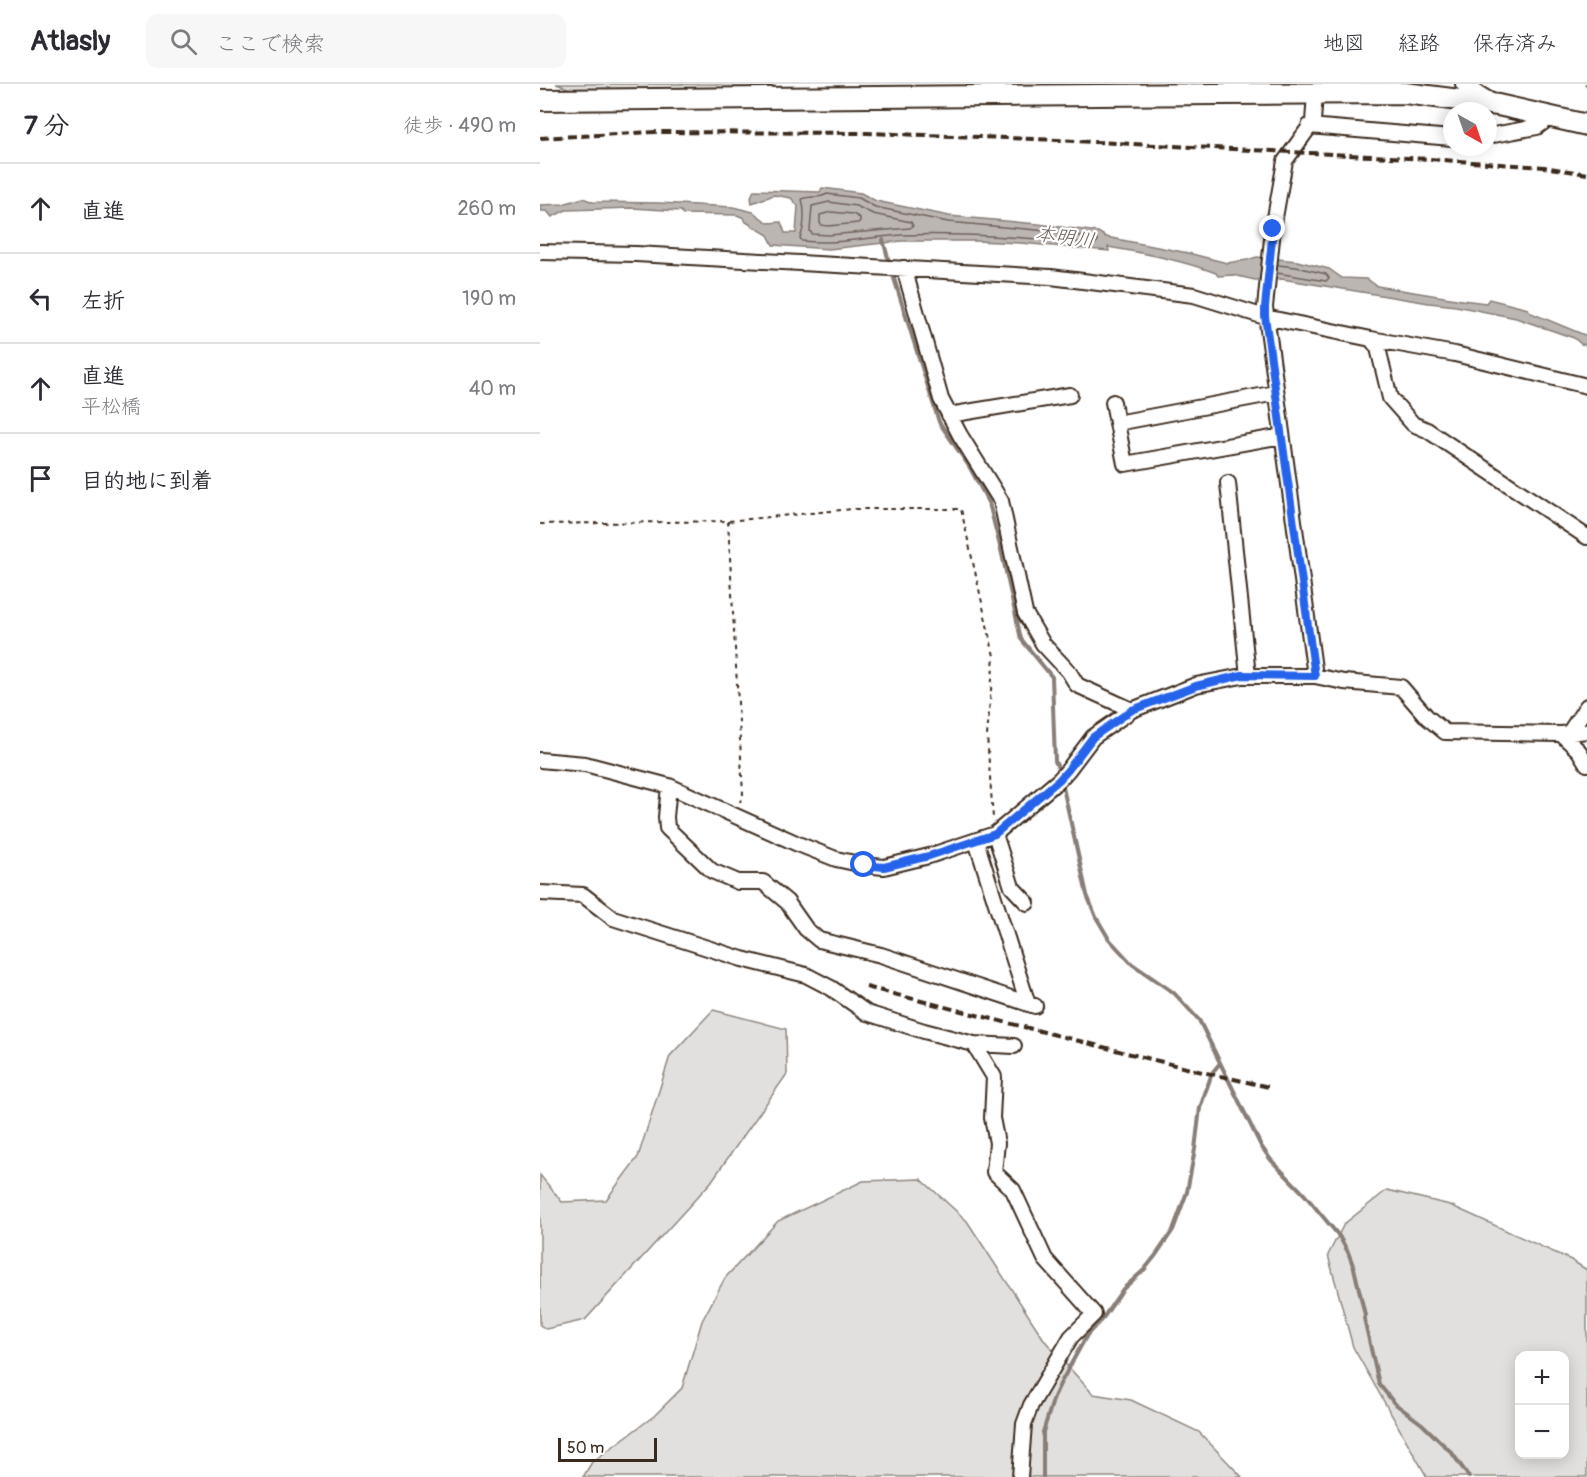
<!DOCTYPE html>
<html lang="ja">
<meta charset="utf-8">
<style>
:root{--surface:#fff;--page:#f7f7f7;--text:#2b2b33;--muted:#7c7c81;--line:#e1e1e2}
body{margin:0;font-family:Pangolin,"Klee One",sans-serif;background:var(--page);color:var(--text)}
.controls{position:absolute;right:18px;bottom:18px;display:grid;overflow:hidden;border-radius:12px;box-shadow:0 3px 15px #0003}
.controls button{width:54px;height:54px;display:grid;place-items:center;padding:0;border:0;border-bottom:2px solid var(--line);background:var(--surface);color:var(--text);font:30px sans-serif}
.compass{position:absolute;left:903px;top:18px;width:54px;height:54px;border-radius:50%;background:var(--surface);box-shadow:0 3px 15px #0003;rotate:140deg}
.scale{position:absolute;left:18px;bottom:15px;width:99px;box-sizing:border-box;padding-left:6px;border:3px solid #3b2a1e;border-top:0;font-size:16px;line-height:21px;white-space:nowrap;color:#3b2a1e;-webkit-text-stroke:4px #fff;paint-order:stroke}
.stop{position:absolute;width:18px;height:18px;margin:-14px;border:4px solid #2563eb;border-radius:50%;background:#fff}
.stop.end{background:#2563eb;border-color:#fff;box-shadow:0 2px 6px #0008}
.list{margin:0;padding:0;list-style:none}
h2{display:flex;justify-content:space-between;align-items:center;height:78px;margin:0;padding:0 24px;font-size:26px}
h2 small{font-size:20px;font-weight:400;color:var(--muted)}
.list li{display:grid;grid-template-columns:39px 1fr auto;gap:18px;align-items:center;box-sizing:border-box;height:90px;padding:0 24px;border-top:2px solid var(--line)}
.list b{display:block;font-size:22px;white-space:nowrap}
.list p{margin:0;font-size:20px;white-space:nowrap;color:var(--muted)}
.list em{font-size:20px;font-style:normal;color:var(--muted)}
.icon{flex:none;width:33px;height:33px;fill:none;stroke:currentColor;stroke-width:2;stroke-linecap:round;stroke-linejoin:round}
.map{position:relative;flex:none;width:1047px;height:1393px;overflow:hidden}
header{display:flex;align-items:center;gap:36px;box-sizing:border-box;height:84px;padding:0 30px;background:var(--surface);border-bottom:2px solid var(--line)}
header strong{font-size:28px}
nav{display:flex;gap:33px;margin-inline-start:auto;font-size:21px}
.search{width:420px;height:54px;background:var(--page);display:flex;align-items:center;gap:15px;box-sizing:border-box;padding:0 21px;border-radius:12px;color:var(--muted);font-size:22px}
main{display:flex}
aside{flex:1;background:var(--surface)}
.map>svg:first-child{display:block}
.green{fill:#e2e0de;stroke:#8e857e;stroke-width:1.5;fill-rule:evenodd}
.water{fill:#bcb6b3;stroke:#887e77;stroke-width:1.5}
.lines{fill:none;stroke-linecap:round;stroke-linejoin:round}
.shore{stroke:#6f625a;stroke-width:1.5}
.stream{stroke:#887e77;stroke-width:4}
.street-casing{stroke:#3b2a1e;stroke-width:18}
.secondary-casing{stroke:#3b2a1e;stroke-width:24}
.path{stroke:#3b2a1e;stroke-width:2;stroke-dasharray:4.5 4.5;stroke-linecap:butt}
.street{stroke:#fff;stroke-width:14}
.secondary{stroke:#fff;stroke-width:20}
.rail{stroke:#3b2a1e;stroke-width:4;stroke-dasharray:9 4.5;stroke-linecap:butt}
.route{stroke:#2563eb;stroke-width:8}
.labels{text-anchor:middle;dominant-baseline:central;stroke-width:4.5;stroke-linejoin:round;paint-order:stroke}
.water-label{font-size:20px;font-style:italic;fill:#685b52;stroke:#fff}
</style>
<header>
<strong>Atlasly</strong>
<div class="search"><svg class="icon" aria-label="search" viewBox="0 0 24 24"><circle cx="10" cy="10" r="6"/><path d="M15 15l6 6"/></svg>ここで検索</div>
<nav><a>地図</a><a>経路</a><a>保存済み</a></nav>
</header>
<main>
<aside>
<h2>7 分<small>徒歩 · 490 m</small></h2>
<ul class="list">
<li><svg class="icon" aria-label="ahead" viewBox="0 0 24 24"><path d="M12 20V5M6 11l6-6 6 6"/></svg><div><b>直進</b></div><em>260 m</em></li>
<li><svg class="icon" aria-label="left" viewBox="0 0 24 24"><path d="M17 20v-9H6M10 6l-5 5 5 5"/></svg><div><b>左折</b></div><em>190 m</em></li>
<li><svg class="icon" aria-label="ahead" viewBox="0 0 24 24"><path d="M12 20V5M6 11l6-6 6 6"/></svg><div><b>直進</b><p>平松橋</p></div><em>40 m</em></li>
<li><svg class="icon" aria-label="arrive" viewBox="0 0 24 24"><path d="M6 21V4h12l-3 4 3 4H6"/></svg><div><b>目的地に到着</b></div></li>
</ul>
</aside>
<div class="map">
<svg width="1047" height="1393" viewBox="0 0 1047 1393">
<rect width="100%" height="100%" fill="#fff"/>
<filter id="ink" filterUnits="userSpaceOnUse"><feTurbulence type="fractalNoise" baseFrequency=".0167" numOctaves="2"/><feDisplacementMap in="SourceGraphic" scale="12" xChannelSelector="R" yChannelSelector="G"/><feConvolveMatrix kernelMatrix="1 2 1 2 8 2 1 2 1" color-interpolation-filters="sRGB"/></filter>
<g filter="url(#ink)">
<path class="green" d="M16,0H235L215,9L52,12Z
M173,926L246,945L247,990L171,1098L45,1236L6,1245L0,1241V1091L22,1118L66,1116L98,1073L130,972Z
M381,1095L427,1137L505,1257L553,1310L591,1316L659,1348L702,1393H43L52,1378L114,1332L142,1304L162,1237L185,1194L238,1137L323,1097Z
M847,1106L910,1121L1031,1176L1047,1186V1393H887L813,1263L788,1171L804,1140ZM980,1272H1024V1370H980Z"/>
<path class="water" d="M282,104L321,109L336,117L409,132L498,140L558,148L566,153L648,169L687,179L707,176L717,173L757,177L789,185L802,194L827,195L837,202L922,216L946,219L949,215L988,225L991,229L1047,252V261L1041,260L1034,254L976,234L916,222L889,219L742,195L715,196L693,191L678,192L676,189C641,176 605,169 568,163L569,167L480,159L436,157H362L289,165L233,161L228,151L206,138L204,134L197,131L143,130L141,127L92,124L26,126L12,133L7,127H0V121L23,120L43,114L53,118L119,119L193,123L213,128L228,139L241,138L245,149H256L258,122L251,114L234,111L212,119L211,113L214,106L280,108Z"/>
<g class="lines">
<path class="shore" d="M287,110L319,114L335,123L408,138L497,146L556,154L558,157L555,160C491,154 427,149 362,151C329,153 296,161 262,157L260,154C265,143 265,126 262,115C270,111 279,115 287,110Z
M289,118L316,122L333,130L371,138L373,142L370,144L289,151L272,150L270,147L272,122Z
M291,128L313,130L320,134V137L318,139L288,142L281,141L280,139V131Z
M737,189L786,197L789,194L786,190L756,183L738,181"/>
<path class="stream" d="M343,156L350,181
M352,188L399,338L429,382L449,419L462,470L481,555L512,593L515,677L520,689
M522,699L547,811L556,833L569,855L592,880L634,909L659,936L721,1062L731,1076L764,1110L799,1152L808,1168L814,1184L825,1231L824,1234L839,1300L854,1319L882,1340L912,1369L929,1393
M503,1393V1348L514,1313L520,1300L547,1251L563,1234L583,1205L604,1186L616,1171L633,1146L647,1108L655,1065L660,1024L672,989L680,979"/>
<defs>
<path id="street" d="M923,0L951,17
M769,42L912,54
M948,52L997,43L1011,33
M0,168L96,170L511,193L654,211L725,233L831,255L915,270L1047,302
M364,184L401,315L420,351L461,417L485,529L503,560L529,588L537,601L592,626
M831,255L838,264L850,314L873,340L887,346L1047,453
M573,318L585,380L742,352
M409,331L530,311
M577,339L736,309
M688,399L708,592
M775,592L725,223L733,145L745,77L773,38L775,9
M1029,649L1047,622
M1021,650L1039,667L1047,680
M0,676L45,680L129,702L258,760L296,775L324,781L344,783L389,772L455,750L519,696L528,686L553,653L592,626L656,601L702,592H775L804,598L861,603L887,633L905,648L1021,650L1047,647
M129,702L126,733L127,744L172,787L198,798H223L247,818L266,845L279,856L341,871L495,922
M455,750L472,803L487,819
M436,757L488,920
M0,809L43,811L73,834L202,875L266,891L291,904L327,929L384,947L434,960L454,993L452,1034L457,1059L454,1088L473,1106L505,1175L554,1230L531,1253L491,1321L484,1340L480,1393
M434,960L474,962"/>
<path id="secondary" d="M0,16L677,10L865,9L958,21L1047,41"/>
</defs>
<use href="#street" class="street-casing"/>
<use href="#secondary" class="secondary-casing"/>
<path class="path" d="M1045,0L1047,2
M188,437L203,710L200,718
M0,440L188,437L312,425H421L454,572L447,652L453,734"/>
<use href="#street" class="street"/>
<use href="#secondary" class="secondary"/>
<path class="rail" d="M0,54L115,48L327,49L496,55L889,75L1004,83L1047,90
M326,903L658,987L729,1003"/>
</g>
</g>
<g class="lines" filter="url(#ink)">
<path class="route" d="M324,781L344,783L389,772L455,750L519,696L528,686L553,653L592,626L656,602L702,591L775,592L725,232V223L733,145"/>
</g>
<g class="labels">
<g class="water-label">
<text transform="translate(525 153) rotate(8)">本明川</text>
</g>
</g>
</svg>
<div class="controls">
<button>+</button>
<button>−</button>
</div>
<svg class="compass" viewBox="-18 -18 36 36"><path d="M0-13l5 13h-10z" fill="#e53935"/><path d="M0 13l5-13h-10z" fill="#7c7c81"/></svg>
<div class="scale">50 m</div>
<div class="stop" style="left:324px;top:781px"></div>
<div class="stop end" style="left:733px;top:145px"></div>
</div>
</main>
